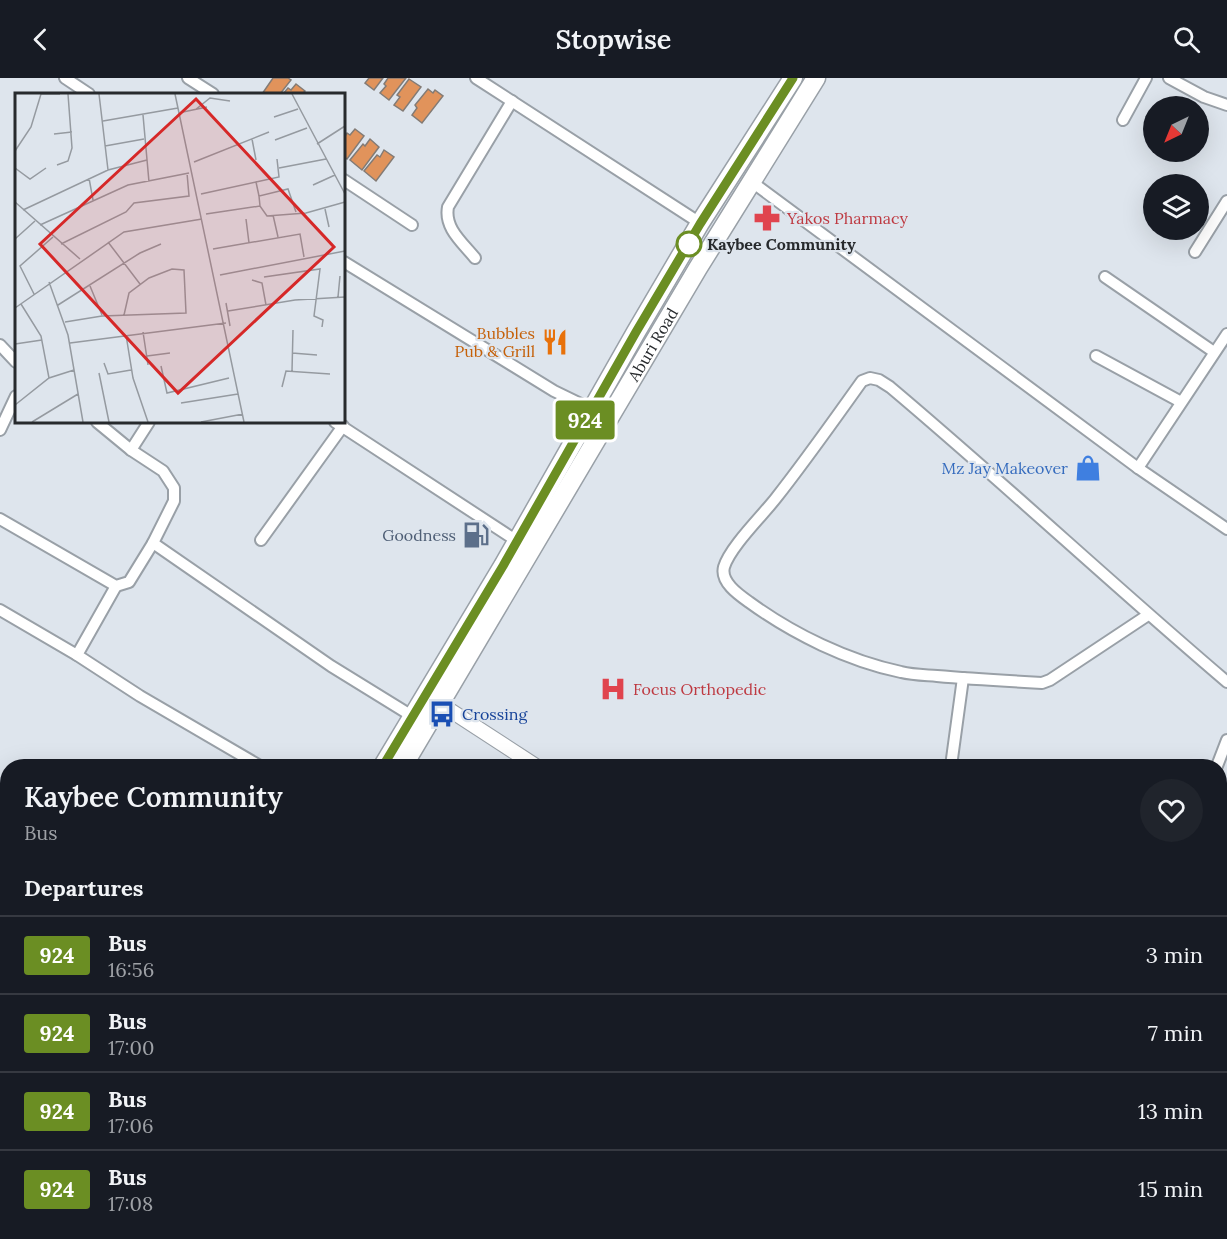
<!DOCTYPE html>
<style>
body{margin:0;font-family:Lora,serif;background:#20242c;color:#f1f3f6;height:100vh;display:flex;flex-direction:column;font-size:22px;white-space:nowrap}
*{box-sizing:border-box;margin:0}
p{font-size:20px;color:#9ea1a6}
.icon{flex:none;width:33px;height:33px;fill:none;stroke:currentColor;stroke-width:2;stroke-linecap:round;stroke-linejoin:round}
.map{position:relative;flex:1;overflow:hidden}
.side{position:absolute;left:0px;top:681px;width:1227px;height:480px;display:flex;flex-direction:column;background:#171b24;border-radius:24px 24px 0 0;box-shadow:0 6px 24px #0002}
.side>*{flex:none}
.badge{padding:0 12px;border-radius:4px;font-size:21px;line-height:39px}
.needle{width:39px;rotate:223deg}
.tools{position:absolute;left:1143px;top:18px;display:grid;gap:12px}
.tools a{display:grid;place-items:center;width:66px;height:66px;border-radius:50%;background:#171b24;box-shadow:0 6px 24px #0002;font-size:30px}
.map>.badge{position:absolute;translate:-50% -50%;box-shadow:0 0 0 3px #fff}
h2{padding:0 24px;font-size:22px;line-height:54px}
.round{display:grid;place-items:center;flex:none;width:63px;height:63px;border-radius:32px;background:#20242c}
.summary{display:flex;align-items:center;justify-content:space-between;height:102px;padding:0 24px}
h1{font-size:28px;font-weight:600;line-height:45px}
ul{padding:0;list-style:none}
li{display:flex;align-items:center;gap:18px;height:78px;padding:0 24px;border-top:2px solid #363941}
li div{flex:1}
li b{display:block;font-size:22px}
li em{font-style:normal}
li .badge{min-width:66px;font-weight:700;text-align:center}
header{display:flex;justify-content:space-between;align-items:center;height:78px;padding:0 24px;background:#171b24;font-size:27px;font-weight:600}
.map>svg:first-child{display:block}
</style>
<header><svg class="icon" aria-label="back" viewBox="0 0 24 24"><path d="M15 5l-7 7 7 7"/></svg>Stopwise<svg class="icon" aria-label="search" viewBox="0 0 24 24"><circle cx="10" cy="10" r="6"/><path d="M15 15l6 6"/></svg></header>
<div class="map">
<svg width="1227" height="1161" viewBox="0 0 1227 1161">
<rect width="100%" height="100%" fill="#dee5ed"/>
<g fill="#e1935b" stroke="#837b75" stroke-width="1.5">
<polygon points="273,0 288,0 291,2 280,16 262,16"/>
<polygon points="369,0 383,0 374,12 365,5"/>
<polygon points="388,0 406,0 389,22 380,15 386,8 384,6"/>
<polygon points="409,1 421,9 403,33 394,27 400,19 397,17"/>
<polygon points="296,6 305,13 302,16 283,16 288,10 291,12"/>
<polygon points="428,11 433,15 435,12 443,18 422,45 412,37 417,30 415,27"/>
<polygon points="355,51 364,58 347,81 344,79 344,60 347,55 350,57"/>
<polygon points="370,61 379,69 362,92 350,82 363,66 365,68"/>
<polygon points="384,72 394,79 376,103 364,93 377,77 380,79"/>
<polygon points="1220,834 1227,835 1223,874 1220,873"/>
<polygon points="454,1154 468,1154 474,1158 473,1160 475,1161 449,1161"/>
<polygon points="604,1154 639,1154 635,1161 617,1161"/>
<polygon points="711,1154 753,1154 749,1161 724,1161"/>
</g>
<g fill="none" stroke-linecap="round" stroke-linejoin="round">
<g stroke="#99a0a7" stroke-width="14">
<g id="minor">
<polyline points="65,0 89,16"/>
<polyline points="188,0 213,16"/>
<polyline points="476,0 700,145"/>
<polyline points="1169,0 1204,19 1227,27"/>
<polyline points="1123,42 1146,0"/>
<polyline points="344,102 412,147"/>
<polyline points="752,104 1138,390 1227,451"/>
<polyline points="1195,174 1227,123"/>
<path d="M475,180C462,164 444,150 448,129L512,23"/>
<polyline points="344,184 554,313 591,331"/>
<polyline points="1105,199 1214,274"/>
<polyline points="0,267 16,284"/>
<polyline points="1096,278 1181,324"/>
<polyline points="97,344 131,372 163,393 174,410 174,423 153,465 331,588 412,638"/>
<polyline points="335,344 517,463"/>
<polyline points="0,352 16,318"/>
<polyline points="131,372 149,344"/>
<polyline points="1138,390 1227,256"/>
<polyline points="0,441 116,508 129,504 153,465"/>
<polyline points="261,462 343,348"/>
<polyline points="116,508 77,577 140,618 260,688"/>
<polyline points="0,532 77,577"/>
<path d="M1148,537L1050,602L1042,605C1007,603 972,601 937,598C925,597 913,597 901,594C848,583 793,556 749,524C739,517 720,504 724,489C730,469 762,438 776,420C806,382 834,342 862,303L870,300L879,302L890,309C1004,405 1113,507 1227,604"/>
<polyline points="951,688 963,600"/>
<polyline points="1217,688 1227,662"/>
<polyline points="1220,798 1227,799"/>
<polyline points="0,804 8,807"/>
<polyline points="0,1090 8,1094"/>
<polyline points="0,1118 8,1119"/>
<polyline points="1220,1144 1227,1144"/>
<polyline points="532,1154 546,1161"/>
<polyline points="874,1154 897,1161"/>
<polyline points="1143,1154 1144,1161"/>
<polyline points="396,1161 402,1154"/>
<polyline points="815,1161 819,1154"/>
</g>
</g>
<g stroke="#99a0a7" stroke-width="16">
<g id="tertiary">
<polyline points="439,625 536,688"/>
<polyline points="1220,953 1227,954"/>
</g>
</g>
<g stroke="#99a0a7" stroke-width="21">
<g id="trunk">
<polyline points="383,688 503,488 636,254 700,145 793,0"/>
<path id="s1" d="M403,688L698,190L816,0"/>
<polyline points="107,1161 112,1154"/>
<polyline points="129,1161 134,1154"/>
</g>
</g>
<use href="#minor" stroke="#fff" stroke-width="10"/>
<use href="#tertiary" stroke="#fff" stroke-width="14"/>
<use href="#trunk" stroke="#fff" stroke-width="18"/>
</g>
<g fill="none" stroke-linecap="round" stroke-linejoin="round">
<g stroke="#fff" stroke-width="14">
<polyline id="line" points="383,688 503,488 636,254 700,146 793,0"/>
</g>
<use href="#line" stroke="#6b8e23" stroke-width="9"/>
</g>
<defs>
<g id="pharmacy-bare" transform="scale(2.07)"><path d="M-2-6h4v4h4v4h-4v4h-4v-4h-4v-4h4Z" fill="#e0444e" stroke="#dee5ed" stroke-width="2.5" paint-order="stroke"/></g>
<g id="restaurant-bare" transform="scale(2.07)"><path d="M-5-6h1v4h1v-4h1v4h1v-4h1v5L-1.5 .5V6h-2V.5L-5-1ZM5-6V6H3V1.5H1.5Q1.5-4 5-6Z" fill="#e8710a" stroke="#dee5ed" stroke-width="2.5" paint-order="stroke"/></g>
<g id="shop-bare" transform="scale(2.07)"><path d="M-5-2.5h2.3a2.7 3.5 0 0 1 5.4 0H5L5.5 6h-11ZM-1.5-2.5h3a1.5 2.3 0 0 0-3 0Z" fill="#3f7fe0" stroke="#dee5ed" stroke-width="2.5" paint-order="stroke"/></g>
<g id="fuel-bare" transform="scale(2.07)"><path d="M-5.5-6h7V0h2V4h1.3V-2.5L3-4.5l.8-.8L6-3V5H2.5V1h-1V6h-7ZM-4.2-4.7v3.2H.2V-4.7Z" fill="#5c6f8a" stroke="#dee5ed" stroke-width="2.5" paint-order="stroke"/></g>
<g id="hospital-bare" transform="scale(2.07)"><path d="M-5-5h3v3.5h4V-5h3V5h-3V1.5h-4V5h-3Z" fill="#e0444e" stroke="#dee5ed" stroke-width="2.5" paint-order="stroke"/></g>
<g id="bus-bare" transform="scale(2.07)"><path d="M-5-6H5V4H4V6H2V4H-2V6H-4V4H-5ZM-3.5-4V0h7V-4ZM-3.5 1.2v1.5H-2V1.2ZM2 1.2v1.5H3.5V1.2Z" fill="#1a4fb4" stroke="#dee5ed" stroke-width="2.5" paint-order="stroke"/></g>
</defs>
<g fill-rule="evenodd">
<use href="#pharmacy-bare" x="767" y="140"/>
<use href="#restaurant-bare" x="555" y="264"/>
<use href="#shop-bare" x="1088" y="390"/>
<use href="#fuel-bare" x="476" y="457"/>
<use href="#hospital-bare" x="613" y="611"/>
<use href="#bus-bare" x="442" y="636"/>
</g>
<circle fill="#fff" stroke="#6b8e23" stroke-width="3" cx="689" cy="166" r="12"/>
<g text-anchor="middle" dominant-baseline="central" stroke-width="4.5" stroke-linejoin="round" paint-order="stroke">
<g font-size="16" fill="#be3a42" stroke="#dee5ed" text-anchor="start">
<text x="787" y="140">Yakos Pharmacy</text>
<text x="633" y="611">Focus Orthopedic</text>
</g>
<g font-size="16" font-weight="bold" fill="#272a2d" stroke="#dee5ed" text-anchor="start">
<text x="707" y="166">Kaybee Community</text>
</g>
<g font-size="16" fill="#c56008" stroke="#dee5ed" text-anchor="end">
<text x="535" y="255">Bubbles<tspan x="535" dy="18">Pub &amp; Grill</tspan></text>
</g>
<g font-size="16" fill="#272a2d" stroke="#dee5ed">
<text stroke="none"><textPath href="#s1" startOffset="490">Aburi Road</textPath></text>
</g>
<g font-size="16" fill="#366cbe" stroke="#dee5ed" text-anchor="end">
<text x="1068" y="390">Mz Jay Makeover</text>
</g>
<g font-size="16" fill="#4e5e75" stroke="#dee5ed" text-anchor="end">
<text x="456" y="457">Goodness</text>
</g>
<g font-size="16" fill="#164399" stroke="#dee5ed" text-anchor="start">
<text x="462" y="636">Crossing</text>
</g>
</g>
<g transform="translate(15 15)">
<rect width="330" height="330" fill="#dee5ed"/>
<path fill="none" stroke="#959aa0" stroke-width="1.5" d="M26,1H45M84,1L93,77M160,1L229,329M277,1L330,101M180,17L195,5L215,8M168,19L192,14M128,22L134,89M259,24L283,16M88,28L163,15M39,41L57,39M237,46L241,67M260,47L292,35M302,51L330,33M90,53L129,46M0,58L16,34L26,1M179,69L254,39M42,72L53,68L57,55L53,1M0,75L15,86L31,75M264,75L311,66M74,85L78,107M241,89L264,84L262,66M298,92L320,82M186,101L241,89L244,103M0,109L65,166M245,113L244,103L273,96L281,119M310,116L314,134M8,117L93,77L132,67M191,121L245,113L252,123L291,120L330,109M258,122L263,144M231,126L234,150M25,132L113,92L174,80M0,146L20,128M93,149L125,191M46,151L111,119L119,110L174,103L172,80M198,156L285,141L289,164M205,182L330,158M249,184L305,176L299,223L308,227L307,234M237,187L247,190L251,212M34,189L53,242L68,329M75,193L87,222M19,201L5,173L38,144M323,204L325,183M211,210L215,233M6,211L26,243L34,285M43,212L125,160L146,151M0,215L109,139L187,126M213,218L280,207L330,204M50,229L87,223L171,220L169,177L157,176L134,185L114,200L109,222M128,239L133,272M111,242L118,285L133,329M55,250L211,230M0,251L27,247M277,260L302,262M132,263L155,260M89,270L93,281L116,277M146,273L152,300L214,285M277,278L278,237M84,280L94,329M267,294L271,278L315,281M166,310L223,301M0,312L34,285L59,277M17,329L63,301M186,329L228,321"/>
<path fill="#d62828" fill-opacity="0.15" stroke="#d62828" stroke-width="3" d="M181,6L319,154L163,300L25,151Z"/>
<rect width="330" height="330" fill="none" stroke="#272a2d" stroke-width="3"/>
</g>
</svg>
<div class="tools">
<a><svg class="needle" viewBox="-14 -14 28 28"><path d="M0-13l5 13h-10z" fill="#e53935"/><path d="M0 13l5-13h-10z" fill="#9ea1a6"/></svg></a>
<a><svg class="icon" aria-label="layers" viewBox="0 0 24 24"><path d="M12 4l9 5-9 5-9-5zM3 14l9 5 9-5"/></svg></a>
</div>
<b class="badge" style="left:585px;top:342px;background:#6b8e23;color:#fff">924</b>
<section class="side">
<div class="summary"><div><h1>Kaybee Community</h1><p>Bus</p></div><a class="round"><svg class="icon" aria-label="heart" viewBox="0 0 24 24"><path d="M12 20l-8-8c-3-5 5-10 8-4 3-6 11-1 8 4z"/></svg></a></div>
<h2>Departures</h2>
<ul>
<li><span class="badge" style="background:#6b8e23;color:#fff">924</span><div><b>Bus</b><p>16:56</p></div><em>3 min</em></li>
<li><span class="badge" style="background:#6b8e23;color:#fff">924</span><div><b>Bus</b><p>17:00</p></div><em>7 min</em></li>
<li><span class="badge" style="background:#6b8e23;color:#fff">924</span><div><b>Bus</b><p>17:06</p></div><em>13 min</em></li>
<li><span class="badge" style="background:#6b8e23;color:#fff">924</span><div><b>Bus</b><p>17:08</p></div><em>15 min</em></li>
</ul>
</section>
</div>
